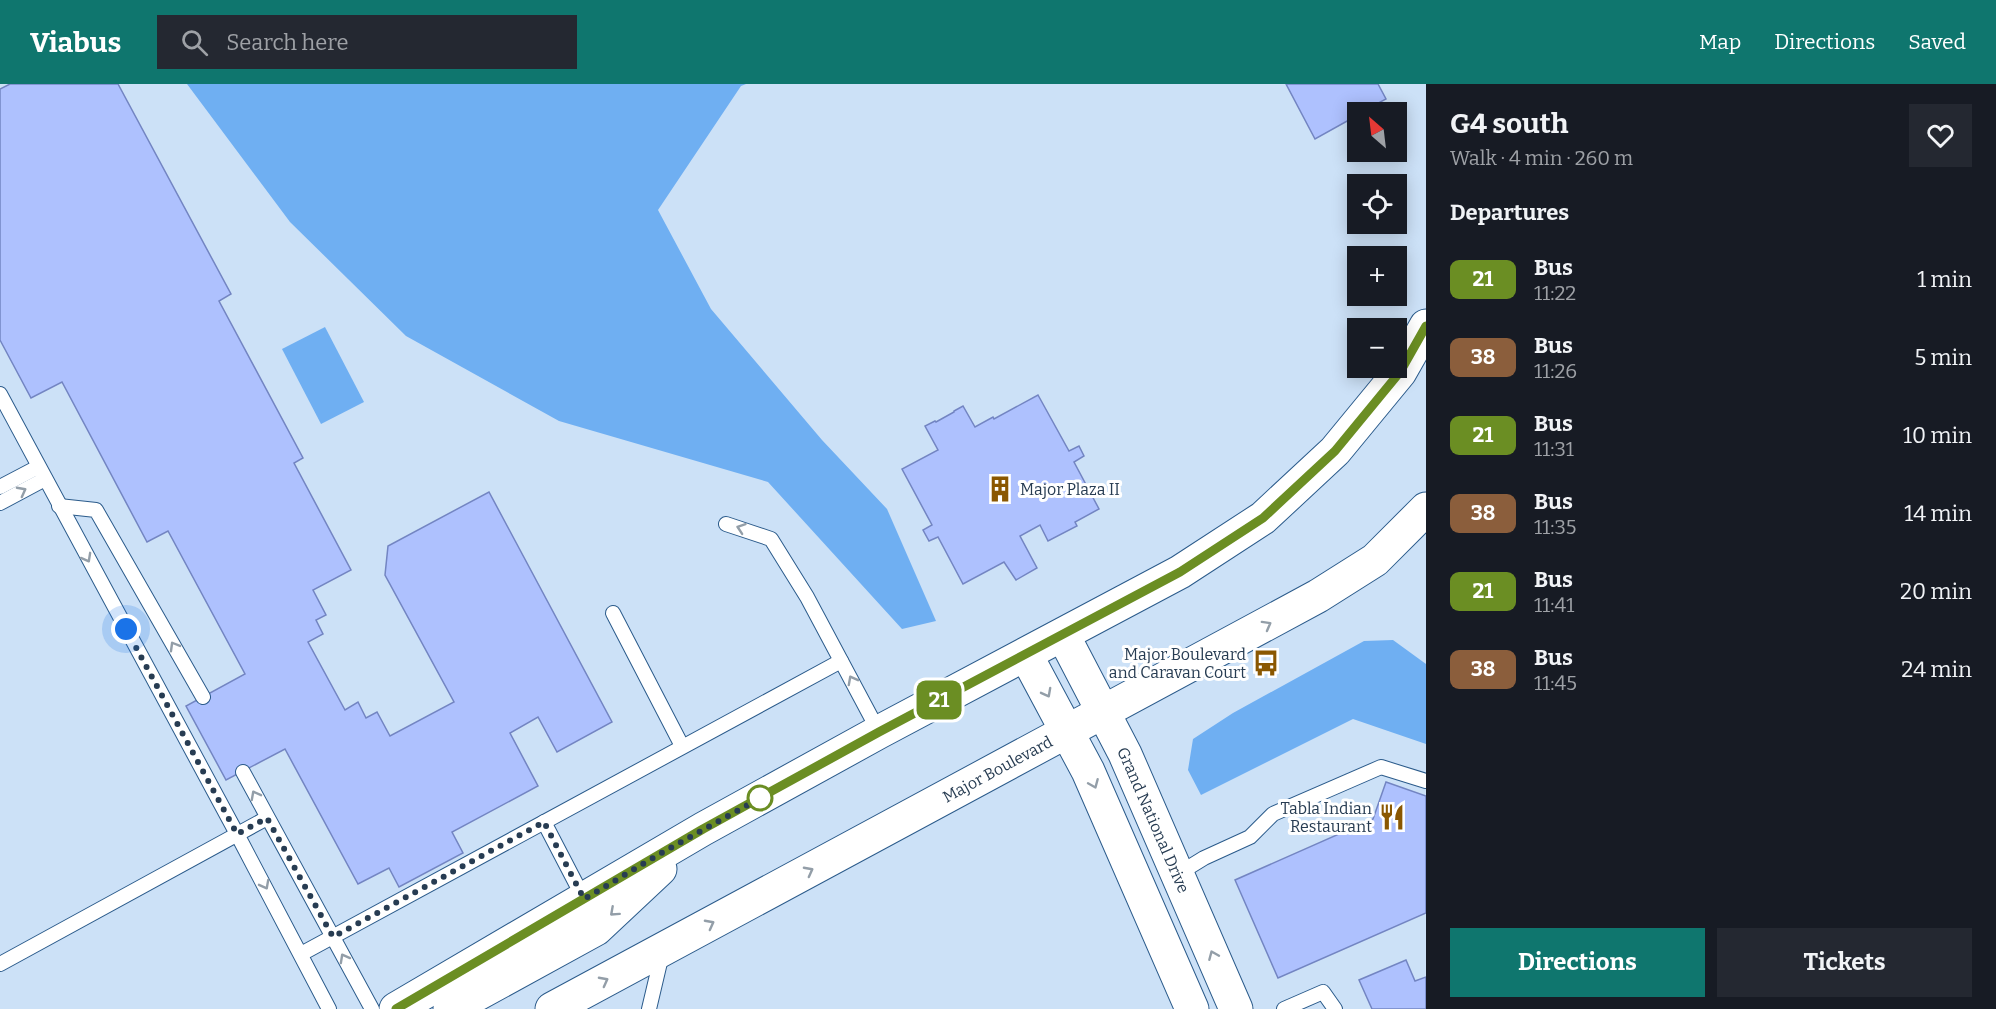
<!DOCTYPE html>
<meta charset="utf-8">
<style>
body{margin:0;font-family:Bitter,serif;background:#242831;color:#f1f3f6;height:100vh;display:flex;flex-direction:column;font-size:22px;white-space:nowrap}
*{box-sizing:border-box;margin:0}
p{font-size:20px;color:#9ea1a6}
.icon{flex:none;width:33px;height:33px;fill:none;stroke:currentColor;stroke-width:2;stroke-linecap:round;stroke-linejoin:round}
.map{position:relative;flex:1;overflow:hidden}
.details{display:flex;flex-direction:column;background:#171b24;width:570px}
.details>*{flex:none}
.badge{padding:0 12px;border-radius:9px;font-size:21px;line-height:39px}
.needle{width:39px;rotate:332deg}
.buttons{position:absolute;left:1347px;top:18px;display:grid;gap:12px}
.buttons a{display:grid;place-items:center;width:60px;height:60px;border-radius:0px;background:#171b24;box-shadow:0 3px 15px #0003;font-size:30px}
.you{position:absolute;width:30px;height:30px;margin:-15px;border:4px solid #fff;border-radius:50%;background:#1a73e8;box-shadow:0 0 0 9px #1a73e833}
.map>.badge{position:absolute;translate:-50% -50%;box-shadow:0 0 0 3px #fff}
h2{padding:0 24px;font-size:22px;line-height:54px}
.round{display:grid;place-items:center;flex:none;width:63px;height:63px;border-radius:0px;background:#242831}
.headline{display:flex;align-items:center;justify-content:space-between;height:102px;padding:0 24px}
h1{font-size:28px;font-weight:700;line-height:45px}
.action{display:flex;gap:12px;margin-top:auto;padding:12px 24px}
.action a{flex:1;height:69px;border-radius:0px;background:#0f766e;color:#fff;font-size:24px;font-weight:700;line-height:69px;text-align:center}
.action a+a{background:#242831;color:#f1f3f6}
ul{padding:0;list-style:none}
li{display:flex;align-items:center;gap:18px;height:78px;padding:0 24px}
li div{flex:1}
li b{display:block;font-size:22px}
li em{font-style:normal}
li .badge{min-width:66px;font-weight:700;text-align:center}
header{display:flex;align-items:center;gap:36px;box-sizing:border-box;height:84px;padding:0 30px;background:#0f766e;color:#fff}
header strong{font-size:28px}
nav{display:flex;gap:33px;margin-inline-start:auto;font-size:21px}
.search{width:420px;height:54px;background:#242831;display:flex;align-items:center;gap:15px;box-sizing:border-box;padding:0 21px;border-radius:0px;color:#9ea1a6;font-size:22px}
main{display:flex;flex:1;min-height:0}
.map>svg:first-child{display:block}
</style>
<header>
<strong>Viabus</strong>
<div class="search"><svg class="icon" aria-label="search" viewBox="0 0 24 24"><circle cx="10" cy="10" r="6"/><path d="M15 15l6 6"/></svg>Search here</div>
<nav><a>Map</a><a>Directions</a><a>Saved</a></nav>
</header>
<main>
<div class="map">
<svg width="1426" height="925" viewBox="0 0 1426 925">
<rect width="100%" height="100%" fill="#cce1f7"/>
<g fill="#6faff2">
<polygon points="187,0 746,0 741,2 658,126 711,225 822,356 887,425 936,537 902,545 768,398 559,337 406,252 290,138"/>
<polygon points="325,243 364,318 321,340 282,265"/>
<polygon points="1393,556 1426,580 1426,660 1353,635 1201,711 1188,686 1193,655 1233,629 1364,557"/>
</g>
<g fill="#aec1fe" stroke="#7385c2" stroke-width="1.5">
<polygon points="10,0 118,0 231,210 219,217 303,374 294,379 351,486 313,506 326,531 316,536 323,550 308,558 345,626 358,618 366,634 377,628 390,652 454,618 385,491 388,462 489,408 612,638 557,668 538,633 510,649 538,702 452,748 463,769 399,803 389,784 358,800 285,665 226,696 186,622 245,590 168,447 147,458 62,298 31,314 0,256 0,5"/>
<polygon points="1286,0 1378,0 1386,15 1362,28 1358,28 1358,31 1315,55"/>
<polygon points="1038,311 1069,367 1079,362 1084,372 1074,378 1099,425 1075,438 1077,442 1048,457 1040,441 1020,452 1037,484 1016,496 1004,478 963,500 938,453 929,457 923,446 932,441 902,385 938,366 925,342 935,337 936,338 954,328 954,327 963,322 975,343 993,333 994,335"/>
<polygon points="1386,698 1426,712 1426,829 1278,894 1235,796 1373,735"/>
<polygon points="1406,876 1415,897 1426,893 1426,925 1372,925 1359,896"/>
</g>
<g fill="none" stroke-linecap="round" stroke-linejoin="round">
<g stroke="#2b5b8b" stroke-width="16">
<g id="lane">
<polyline points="0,310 237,750 329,925"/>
<polyline points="0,403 38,383"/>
<polyline points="0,419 45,395"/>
<polyline points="59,422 96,426 203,613"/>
<polyline points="726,440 771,455 807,513 879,648"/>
<polyline points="613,529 682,662"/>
<polyline points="243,688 372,925"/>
<polyline points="544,738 584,815"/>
<polyline points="1178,790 1204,774 1250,753 1273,730 1381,683 1426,697"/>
<polyline points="301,870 841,577"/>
<polyline points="0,880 267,734"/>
<polyline points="649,925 662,870"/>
<polyline points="1284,925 1323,908 1335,925"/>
</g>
</g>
<g stroke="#2b5b8b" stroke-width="35">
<g id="secondary">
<path id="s1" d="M1063,551L1125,670L1236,925"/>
<polyline points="1026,571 1088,687 1192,925"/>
<polyline points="396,925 703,745 879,648 1180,488 1263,434 1335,367 1400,288 1426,242"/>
<polyline points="450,925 596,845 660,785"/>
<path id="s2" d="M552,925L1318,512L1375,476L1426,425"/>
</g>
</g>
<use href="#lane" stroke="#fff" stroke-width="14"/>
<use href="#secondary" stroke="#fff" stroke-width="33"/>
</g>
<defs><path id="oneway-chevron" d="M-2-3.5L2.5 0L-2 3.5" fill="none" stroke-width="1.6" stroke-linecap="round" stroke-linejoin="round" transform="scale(1.5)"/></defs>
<g stroke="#939ea8">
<use href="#oneway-chevron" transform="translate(22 407) rotate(-28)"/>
<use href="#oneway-chevron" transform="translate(741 444) rotate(-161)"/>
<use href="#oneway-chevron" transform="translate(87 474) rotate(61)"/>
<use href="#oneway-chevron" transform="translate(1267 541) rotate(-29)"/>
<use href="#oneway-chevron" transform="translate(174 562) rotate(-120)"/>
<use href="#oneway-chevron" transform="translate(852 596) rotate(-118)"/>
<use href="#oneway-chevron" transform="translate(1047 609) rotate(62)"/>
<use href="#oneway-chevron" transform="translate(1094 700) rotate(67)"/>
<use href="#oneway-chevron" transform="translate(255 711) rotate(-118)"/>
<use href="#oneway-chevron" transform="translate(809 787) rotate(-28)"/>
<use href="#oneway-chevron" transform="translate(265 801) rotate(62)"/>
<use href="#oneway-chevron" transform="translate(614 828) rotate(138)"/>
<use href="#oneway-chevron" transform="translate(710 840) rotate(-28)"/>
<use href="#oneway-chevron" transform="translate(1213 871) rotate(-113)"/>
<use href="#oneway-chevron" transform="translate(344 874) rotate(-119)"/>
<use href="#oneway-chevron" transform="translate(604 897) rotate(-28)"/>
</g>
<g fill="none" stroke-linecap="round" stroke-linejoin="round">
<g stroke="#fff" stroke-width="14">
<polyline id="line" points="396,925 703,745 879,648 1180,488 1263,434 1335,367 1400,288 1426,242"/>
</g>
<use href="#line" stroke="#6b8e23" stroke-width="9"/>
<polyline stroke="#273c52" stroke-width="6" stroke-dasharray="0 10.8" points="126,545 237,750 267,734 333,853 544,738 584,815 665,767 762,713 760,714"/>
</g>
<defs>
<g id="building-bare" transform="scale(2.07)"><path d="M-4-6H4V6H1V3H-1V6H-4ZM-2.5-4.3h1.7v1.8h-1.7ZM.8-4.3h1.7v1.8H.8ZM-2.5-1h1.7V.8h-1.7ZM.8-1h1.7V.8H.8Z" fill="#8a5701" stroke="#fff" stroke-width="2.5" paint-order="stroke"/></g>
<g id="bus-bare" transform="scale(2.07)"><path d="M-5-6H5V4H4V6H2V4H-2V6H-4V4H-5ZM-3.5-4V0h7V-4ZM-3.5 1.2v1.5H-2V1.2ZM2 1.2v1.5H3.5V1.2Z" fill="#8a5701" stroke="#fff" stroke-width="2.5" paint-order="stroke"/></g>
<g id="restaurant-bare" transform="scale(2.07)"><path d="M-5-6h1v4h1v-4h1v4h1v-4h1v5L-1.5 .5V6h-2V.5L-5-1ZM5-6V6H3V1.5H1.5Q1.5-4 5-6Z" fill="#8a5701" stroke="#fff" stroke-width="2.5" paint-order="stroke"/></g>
</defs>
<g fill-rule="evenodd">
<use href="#building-bare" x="1000" y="405"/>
<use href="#bus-bare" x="1266" y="579"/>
<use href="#restaurant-bare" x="1392" y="733"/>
</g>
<circle fill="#fff" stroke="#6b8e23" stroke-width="3" cx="760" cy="714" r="12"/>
<g text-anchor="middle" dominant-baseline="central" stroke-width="6" stroke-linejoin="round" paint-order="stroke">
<g font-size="16" fill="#273c52" stroke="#fff" text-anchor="end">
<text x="1020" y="405" text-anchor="start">Major Plaza II</text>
<text x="1246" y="570">Major Boulevard<tspan x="1246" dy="18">and Caravan Court</tspan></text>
<text x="1372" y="724">Tabla Indian<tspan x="1372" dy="18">Restaurant</tspan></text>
</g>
<g font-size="16" fill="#273c52" stroke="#fff">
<text stroke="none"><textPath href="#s2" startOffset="506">Major Boulevard</textPath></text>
<text stroke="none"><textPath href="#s1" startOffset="206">Grand National Drive</textPath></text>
</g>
</g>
</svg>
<div class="buttons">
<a><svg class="needle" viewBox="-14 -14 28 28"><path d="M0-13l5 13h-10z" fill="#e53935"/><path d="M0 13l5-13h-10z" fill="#9ea1a6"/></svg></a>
<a><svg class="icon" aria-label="locate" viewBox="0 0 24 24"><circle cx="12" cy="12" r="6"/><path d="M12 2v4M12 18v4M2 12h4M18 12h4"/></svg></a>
<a>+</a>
<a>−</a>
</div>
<div class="you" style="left:126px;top:545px"></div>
<b class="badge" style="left:939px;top:616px;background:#6b8e23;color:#fff">21</b>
</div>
<section class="details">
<div class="headline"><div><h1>G4 south</h1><p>Walk · 4 min · 260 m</p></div><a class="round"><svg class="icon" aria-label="heart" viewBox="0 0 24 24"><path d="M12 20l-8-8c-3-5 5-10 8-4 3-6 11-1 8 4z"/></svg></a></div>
<h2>Departures</h2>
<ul>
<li><span class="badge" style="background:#6b8e23;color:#fff">21</span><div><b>Bus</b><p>11:22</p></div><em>1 min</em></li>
<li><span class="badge" style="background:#8b5e3c;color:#fff">38</span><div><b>Bus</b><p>11:26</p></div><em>5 min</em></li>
<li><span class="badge" style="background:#6b8e23;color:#fff">21</span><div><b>Bus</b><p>11:31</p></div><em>10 min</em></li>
<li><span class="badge" style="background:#8b5e3c;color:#fff">38</span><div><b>Bus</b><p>11:35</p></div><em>14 min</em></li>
<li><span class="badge" style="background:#6b8e23;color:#fff">21</span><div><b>Bus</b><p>11:41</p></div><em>20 min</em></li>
<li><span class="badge" style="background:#8b5e3c;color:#fff">38</span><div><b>Bus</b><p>11:45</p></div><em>24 min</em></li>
</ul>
<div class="action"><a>Directions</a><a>Tickets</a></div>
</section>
</main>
